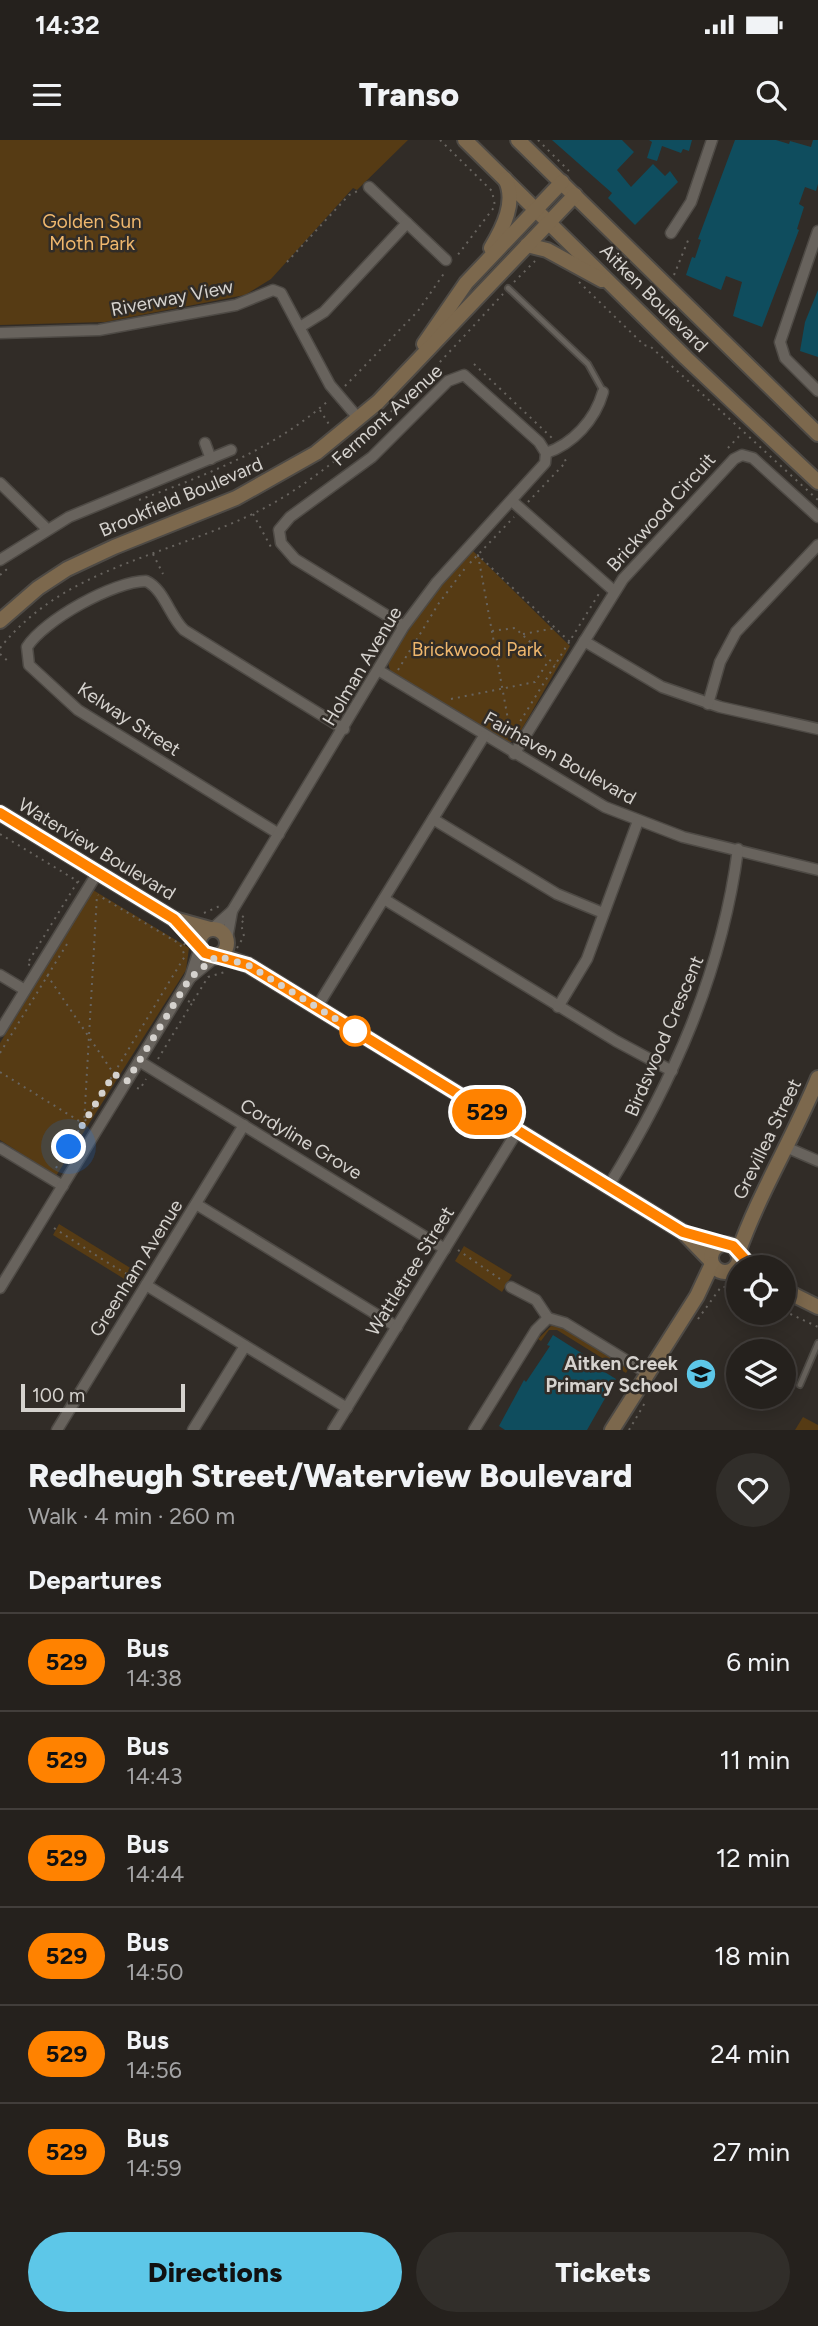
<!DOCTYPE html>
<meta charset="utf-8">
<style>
body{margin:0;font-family:Figtree,sans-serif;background:#312e2a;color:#f1f3f6;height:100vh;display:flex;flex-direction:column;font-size:26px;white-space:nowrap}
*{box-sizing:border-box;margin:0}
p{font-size:23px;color:#a3a3a4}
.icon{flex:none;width:38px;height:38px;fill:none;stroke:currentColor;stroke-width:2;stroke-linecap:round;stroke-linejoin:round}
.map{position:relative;height:1290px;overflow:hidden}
.panel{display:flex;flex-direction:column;background:#25211d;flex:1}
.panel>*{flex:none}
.badge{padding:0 14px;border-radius:23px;font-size:24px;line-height:46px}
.tools{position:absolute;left:726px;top:1115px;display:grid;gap:14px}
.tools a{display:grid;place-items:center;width:70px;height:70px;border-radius:50%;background:#25211d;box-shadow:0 4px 18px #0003,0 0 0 2px #423e3b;font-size:35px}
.scale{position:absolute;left:21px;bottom:18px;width:164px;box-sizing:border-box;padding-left:7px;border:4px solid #d5d2ce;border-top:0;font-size:19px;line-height:24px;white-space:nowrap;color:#d5d2ce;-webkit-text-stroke:5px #312c27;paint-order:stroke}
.you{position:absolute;width:35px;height:35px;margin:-18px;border:5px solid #fff;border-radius:50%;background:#1a73e8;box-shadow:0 0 0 10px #1a73e833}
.map>.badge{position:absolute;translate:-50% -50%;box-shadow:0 0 0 4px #fff}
h2{padding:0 28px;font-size:26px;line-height:63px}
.round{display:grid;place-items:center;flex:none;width:74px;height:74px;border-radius:37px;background:#312e2a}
.summary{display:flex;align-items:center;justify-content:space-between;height:119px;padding:0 28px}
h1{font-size:33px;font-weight:800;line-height:52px}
.cta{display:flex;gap:14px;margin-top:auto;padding:14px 28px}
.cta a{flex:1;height:80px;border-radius:42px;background:#5dc7e8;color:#111;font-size:28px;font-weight:800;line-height:80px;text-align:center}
.cta a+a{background:#312e2a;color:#f1f3f6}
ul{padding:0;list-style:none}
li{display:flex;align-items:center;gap:21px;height:98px;padding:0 28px;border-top:2px solid #423e3b}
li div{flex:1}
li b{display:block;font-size:26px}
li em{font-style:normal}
li .badge{min-width:77px;font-weight:700;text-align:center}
.status{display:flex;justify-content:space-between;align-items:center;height:49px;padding:0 35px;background:#25211d;direction:ltr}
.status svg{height:19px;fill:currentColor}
header{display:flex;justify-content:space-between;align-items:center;height:91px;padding:0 28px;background:#25211d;font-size:32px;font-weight:800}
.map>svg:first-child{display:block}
</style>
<div class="status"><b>14:32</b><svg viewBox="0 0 49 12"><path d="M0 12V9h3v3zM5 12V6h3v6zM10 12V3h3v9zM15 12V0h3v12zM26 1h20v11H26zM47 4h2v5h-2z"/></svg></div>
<header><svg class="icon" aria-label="menu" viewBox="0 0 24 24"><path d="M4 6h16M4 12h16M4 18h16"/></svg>Transo<svg class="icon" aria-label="search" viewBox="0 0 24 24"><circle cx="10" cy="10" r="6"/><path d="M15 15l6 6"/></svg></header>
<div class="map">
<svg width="818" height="1290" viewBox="0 0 818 1290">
<rect width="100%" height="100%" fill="#312c27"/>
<g fill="#563b14">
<polygon points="0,0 408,0 357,50 353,48 271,139 245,155 105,182 0,185"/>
<polygon points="473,411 570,506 516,599 505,605 391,534 388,522 428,461"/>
<polygon points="93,750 189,808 186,830 56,1036 0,1000 0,903"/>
<polygon points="59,1084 132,1129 126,1140 53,1095"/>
<polygon points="464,1106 512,1135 502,1152 455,1121"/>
<polygon points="551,1186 560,1187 629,1228 626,1233 557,1190 549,1190 541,1201 538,1199"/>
<polygon points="803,1277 818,1285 818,1290 795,1290"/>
</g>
<g fill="#0f4d5e">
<polygon points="552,0 622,0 634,12 617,30 631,47 653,24 665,36 670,31 678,42 635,85 608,58 612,53"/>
<polygon points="649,0 692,0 689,11 683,9 681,13 662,6 657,21 647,18 652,2"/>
<polygon points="735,0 776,0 789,4 790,1 811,7 813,0 818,0 818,44 816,51 805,47 799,64 804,67 797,89 799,90 762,187 733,176 742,142 726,136 721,150 686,135 692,117 695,118 701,100 698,99"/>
<polygon points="818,150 818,217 800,211 805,182"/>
<polygon points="553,1195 583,1214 577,1224 591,1233 595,1226 616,1239 587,1290 505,1290 499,1286 524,1240 526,1242 550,1206 547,1205"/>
</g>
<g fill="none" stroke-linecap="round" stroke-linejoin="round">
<g stroke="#4e4a45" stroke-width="8">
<g id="lane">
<polyline points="508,148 588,224 603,251"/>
<polyline points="800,1245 818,1203"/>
</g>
</g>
<g stroke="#4e4a45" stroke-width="13">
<g id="street">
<polyline points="369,47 446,120"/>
<polyline points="818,91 780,202 785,218 818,251"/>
<polyline points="671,93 691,62 712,0"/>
<polyline points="300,187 324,172 407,83"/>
<polyline points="0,193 99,190 236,165 273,150 281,153 330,245 359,279"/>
<polyline points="205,303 211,319"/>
<path d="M546,313C573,304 595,280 603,252"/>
<polyline points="0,343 47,389"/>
<polyline points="512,361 614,451"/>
<polyline points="0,420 69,377 231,310"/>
<polyline points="584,501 662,547 720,567 818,589"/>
<polyline points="378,530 605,667 683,697 818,730"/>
<polyline points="708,564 720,522 736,492 818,405"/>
<polyline points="514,614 623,439 734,319 742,315 753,318 818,377"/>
<polyline points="433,679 557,754 603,773"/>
<path d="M279,694L78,570L29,525L27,507C44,480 114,441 146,441C164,449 170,477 184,490L344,589"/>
<polyline points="384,759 616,901 672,931"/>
<polyline points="212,789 232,771 404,486 437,442 545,323 546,313 539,302 464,235 448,241 372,317 290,377 279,390 281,403 295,419 404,486"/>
<polyline points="227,799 232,771"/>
<polyline points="0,835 25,850"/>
<polyline points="190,838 217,816"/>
<polyline points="317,867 484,596"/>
<polyline points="558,867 587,819 638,681"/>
<polyline points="0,891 98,732"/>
<polyline points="139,921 445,1109"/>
<polyline points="0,1008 63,1046"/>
<polyline points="788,1008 818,1021"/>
<path d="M608,1047C673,942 722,832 738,709"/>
<polyline points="196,1064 397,1187"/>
<polyline points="146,1145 347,1268"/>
<polyline points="511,1147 536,1160 548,1178"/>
<polyline points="0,1148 190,838 200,807"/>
<polyline points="57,1290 244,985"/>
<polyline points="193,1290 245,1206"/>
<polyline points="333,1290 518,990"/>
<polyline points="474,1290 536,1190 548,1178 565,1183 647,1233"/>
</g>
</g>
<g stroke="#4e4a45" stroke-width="18">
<g id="secondary">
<polyline points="465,0 686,218 818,342"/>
<polyline points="518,0 818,294"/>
<polyline points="527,105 547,110 602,140"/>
<path d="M491,108C503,88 517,61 505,39"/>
<polyline points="424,204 466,143 562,42"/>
<polyline points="0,481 38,448 67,429 114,407 236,358 316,313 378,262 575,55"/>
<polyline points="0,673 174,779 210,789"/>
<circle cx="213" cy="803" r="14"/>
<polyline points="219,815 248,825 683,1092 711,1121"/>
<circle cx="725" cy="1118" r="14"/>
<path d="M738,1113C759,1053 794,997 818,938"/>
<polyline points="739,1114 752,1127"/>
<polyline points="784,1150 818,1167"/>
<polyline points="612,1290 697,1156 712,1124"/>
</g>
</g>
<g stroke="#68645f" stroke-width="2" stroke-dasharray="2 5" stroke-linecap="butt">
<polyline points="440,0 492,51 495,66 457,116"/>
<polyline points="538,0 569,31"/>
<polyline points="287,122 349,55 360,50"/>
<polyline points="674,135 689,98"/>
<polyline points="514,142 535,121"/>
<polyline points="579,142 644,205 651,207 818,360"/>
<polyline points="474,224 552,298"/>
<polyline points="345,246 418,171 445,132"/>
<polyline points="320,270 330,286"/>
<polyline points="728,308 742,293"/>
<path d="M139,360C206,335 274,309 328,261"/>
<polyline points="528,362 566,322 564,317"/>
<polyline points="253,374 272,409"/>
<polyline points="153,414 163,434"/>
<polyline points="470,423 514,377"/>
<polyline points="0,435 7,429"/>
<polyline points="492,491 515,488 555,525"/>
<polyline points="523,494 556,488"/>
<path d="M0,508C71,419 188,415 282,358C368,305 435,227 503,154"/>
<polyline points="0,514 9,522"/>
<polyline points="398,530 439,463 466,427"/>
<polyline points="451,559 535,542 549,520"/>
<polyline points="513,593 600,452"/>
<polyline points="511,596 478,415 570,502"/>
<polyline points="0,694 79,742"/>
<polyline points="204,773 222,765"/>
<polyline points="184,805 190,795"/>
<polyline points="237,808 244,796 241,784 245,778 242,776"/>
<polyline points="30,825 27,824 78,741"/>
<polyline points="47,835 114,934"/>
<polyline points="188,861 192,863 208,837 225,832"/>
<polyline points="0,913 67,804"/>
<polyline points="158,919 192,863"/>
<polyline points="0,932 84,984 97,755"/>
<polyline points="137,948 140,949 146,939"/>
<polyline points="85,981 185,816 180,804 98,755"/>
<polyline points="56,1028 82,985"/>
<path d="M54,1088C82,1106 108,1124 136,1139"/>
<polyline points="458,1110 503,1141"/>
<polyline points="784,1171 818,1187"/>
<polyline points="698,1179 721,1147 738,1147"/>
<polyline points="629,1290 646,1261"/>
</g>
<use href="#lane" stroke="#68635d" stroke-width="4.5"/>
<use href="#street" stroke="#68635d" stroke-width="10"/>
<use href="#secondary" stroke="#7c684d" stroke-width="14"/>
</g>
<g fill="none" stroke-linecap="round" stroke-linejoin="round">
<g stroke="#fff" stroke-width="16">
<polyline id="line" points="0,673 174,779 205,813 248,825 683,1092 733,1106 752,1127"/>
</g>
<use href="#line" stroke="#ff8200" stroke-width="10"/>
<polyline stroke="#d5d2ce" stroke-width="7" stroke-dasharray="0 12.6" points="69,1007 114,934 127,941 190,838 217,816 248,825 362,895 355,891"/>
</g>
<defs>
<g id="school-disc" transform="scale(1.575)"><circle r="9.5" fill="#5dc7e8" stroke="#312c27"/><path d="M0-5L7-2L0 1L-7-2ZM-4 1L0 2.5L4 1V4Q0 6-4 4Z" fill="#111"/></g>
</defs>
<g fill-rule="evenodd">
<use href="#school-disc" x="701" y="1234"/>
</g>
<circle fill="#fff" stroke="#ff8200" stroke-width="3.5" cx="355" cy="891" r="14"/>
<g text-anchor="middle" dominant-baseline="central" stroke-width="5" stroke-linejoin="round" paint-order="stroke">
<g font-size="19" fill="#efb76d" stroke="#312c27">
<text x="92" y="81">Golden Sun<tspan x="92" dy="22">Moth Park</tspan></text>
<text x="477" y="509">Brickwood Park</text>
</g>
<g font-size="19" fill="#d5d2ce" stroke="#312c27">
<text transform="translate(172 158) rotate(-11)">Riverway View</text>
<text transform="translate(654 158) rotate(45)">Aitken Boulevard</text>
<text transform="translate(387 275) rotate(-42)">Fermont Avenue</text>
<text transform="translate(181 357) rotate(-23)">Brookfield Boulevard</text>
<text transform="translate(661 372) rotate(-48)">Brickwood Circuit</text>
<text transform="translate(362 526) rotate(-59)">Holman Avenue</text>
<text transform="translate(129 579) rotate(33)">Kelway Street</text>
<text transform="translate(560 618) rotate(29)">Fairhaven Boulevard</text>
<text transform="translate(97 709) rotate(31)">Waterview Boulevard</text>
<text transform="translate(664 896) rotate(-67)">Birdswood Crescent</text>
<text transform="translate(301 999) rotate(31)">Cordyline Grove</text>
<text transform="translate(767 999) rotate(-64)">Grevillea Street</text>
<text transform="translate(136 1128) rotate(-58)">Greenham Avenue</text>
<text transform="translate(410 1131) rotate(-58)">Wattletree Street</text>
</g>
<g font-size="19" font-weight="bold" fill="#d5d2ce" stroke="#312c27" text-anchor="end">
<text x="678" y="1223">Aitken Creek<tspan x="678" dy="22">Primary School</tspan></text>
</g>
</g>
</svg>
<div class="tools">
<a><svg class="icon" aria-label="locate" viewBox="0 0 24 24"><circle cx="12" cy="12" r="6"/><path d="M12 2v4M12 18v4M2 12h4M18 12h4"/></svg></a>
<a><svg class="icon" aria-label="layers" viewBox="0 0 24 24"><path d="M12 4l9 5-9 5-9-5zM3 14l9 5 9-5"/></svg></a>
</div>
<div class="scale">100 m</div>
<div class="you" style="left:69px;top:1007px"></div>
<b class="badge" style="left:487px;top:972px;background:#ff8200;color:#111">529</b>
</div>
<section class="panel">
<div class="summary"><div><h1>Redheugh Street/Waterview Boulevard</h1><p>Walk · 4 min · 260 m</p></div><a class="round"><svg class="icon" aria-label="heart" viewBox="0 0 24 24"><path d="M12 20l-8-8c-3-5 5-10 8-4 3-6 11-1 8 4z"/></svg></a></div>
<h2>Departures</h2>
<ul>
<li><span class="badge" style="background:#ff8200;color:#111">529</span><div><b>Bus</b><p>14:38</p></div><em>6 min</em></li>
<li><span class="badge" style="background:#ff8200;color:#111">529</span><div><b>Bus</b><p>14:43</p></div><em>11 min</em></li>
<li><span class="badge" style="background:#ff8200;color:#111">529</span><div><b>Bus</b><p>14:44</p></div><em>12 min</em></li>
<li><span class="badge" style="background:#ff8200;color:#111">529</span><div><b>Bus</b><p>14:50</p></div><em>18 min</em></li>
<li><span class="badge" style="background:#ff8200;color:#111">529</span><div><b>Bus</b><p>14:56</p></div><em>24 min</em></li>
<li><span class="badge" style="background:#ff8200;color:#111">529</span><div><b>Bus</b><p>14:59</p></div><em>27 min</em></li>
</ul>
<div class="cta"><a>Directions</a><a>Tickets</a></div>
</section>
